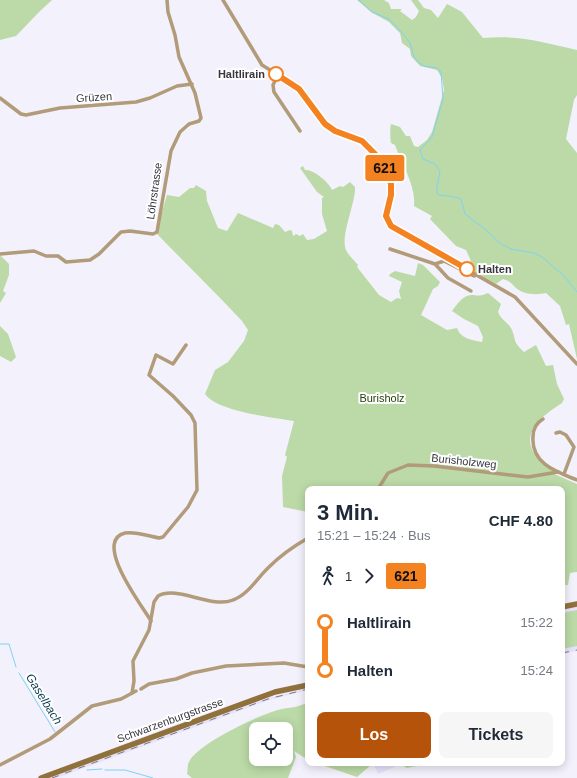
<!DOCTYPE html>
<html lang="de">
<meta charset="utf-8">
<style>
body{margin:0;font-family:Helvetica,sans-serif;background:#f6f6f7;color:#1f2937;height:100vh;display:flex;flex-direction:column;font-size:15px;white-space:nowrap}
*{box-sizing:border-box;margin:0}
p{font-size:13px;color:#747a83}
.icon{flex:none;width:22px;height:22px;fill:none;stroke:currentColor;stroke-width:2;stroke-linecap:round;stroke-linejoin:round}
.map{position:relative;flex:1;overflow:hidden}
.sheet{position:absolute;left:305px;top:486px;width:260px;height:280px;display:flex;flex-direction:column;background:#fff;border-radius:8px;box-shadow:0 2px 10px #0003}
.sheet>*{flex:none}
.badge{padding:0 8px;border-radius:3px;font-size:14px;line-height:26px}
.controls{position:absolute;left:249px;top:722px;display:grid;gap:8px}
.controls a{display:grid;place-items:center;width:44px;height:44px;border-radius:8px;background:#fff;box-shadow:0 2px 10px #0003;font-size:20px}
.map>.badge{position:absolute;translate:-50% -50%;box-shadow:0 0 0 2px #fff}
.legs{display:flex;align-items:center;gap:6px;height:44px;padding:0 12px;font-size:13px}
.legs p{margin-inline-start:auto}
.summary{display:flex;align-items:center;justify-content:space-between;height:68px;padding:0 12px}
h1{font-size:22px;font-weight:700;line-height:30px}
.action{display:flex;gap:8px;margin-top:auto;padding:8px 12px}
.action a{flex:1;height:46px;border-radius:8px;background:#b45309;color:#fff;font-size:16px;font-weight:700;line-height:46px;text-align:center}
.action a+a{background:#f6f6f7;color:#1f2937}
ul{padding:0 12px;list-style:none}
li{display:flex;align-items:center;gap:14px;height:48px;font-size:15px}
li i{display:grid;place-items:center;width:6px;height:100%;margin:0 5px;background:currentColor}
li i::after{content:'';width:10px;height:10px;margin:-5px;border:3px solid;border-radius:50%;background:#fff}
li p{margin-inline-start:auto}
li:first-child i{background:linear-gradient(#0000 50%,currentColor 0)}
li:last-child i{background:linear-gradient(currentColor 50%,#0000 0)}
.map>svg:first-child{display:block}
</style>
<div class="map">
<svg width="577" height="778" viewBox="0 0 577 778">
<rect width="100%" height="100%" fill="#f3f1fb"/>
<g fill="#e6e2fb">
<polygon points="577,604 577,651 562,654 562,607"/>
<polygon points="308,688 308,690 269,700 57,778 49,778 268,698"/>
<polygon points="373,763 398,763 399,765 378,774"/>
</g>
<g fill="#bbdaa7" fill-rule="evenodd">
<polygon points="0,0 52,0 40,11 16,36 0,40"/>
<path d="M357,0H384L389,3L391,9H402L400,11L412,20L416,17L419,11L411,0H418L424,8L431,10L438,18L447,4L462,12L483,38C519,35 542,42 577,50V95L574,100L566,139L577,153V359L569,324L566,325L560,306L546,293C537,295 524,295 516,288C511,283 510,281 503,279L496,284L468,268L471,261L466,250L456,246L430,219L432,216L414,206C416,185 402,165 395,145L391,143C390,139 390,128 391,124L400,127L406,136H410L414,146L418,147L427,140L432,132L444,90L442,78L437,70L420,66L411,56L410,49L402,43L400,33L389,22L371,12Z"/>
<path d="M303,166L305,170C313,169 329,182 332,190L340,186L343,187L350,182L355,187C356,202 340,236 346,250C348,255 354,260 358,265L357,267L379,295L391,302L397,298L401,299L399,291L402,282L389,276L390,274L395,271L415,276L418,263L423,265L440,282L438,286L433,289L421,315L447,330L457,328C461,339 472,340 482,342L483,337L478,326L464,319L452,311C457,304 464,294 473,295C481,296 480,296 488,293L501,304L498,312C501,320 509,323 512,330C517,343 512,340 524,352L536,345L546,366L553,365L557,384L564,399L562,403C547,413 520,430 534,453C538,459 547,465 553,470L552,473L577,484V572L570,573L568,585H562V489H308V512L283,507L282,476L287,457L285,455L294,421C272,417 218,412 205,394L215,370L228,362L244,341L248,330L242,321L222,300L157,234L159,231V222L167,195L179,197L190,188H194L196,185L206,191L207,201L218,228L227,231L238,213L273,228L275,224L279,225L285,232L290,230L292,231L293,236L296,234L300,236L303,234L307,240L314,239L327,231L322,214V198L324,197L317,192L300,168Z"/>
<polygon points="0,255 9,264 9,275 3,291 6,293 0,303"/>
<polygon points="0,326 8,334 16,357 11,362 0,356"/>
<polygon points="577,610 577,646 562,649 562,613"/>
<path d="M308,702V760L294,751L296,757L288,778H192L187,774C188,771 187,765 189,762C197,744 259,715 278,710C289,707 298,708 308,702ZM256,729H286V759H256Z"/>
<polygon points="316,763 370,763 371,765 357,777"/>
<polygon points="398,763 430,763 407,768"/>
</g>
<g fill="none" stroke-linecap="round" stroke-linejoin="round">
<g stroke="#7ed2f5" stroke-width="1">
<path d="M359,0L372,12L389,19L403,34L410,43L414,57L417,61L424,66L437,68L441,72L443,99L441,106L432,137L420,150L423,159L435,164L440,171C433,206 437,190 461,199L465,214L486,230L501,244L511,249L534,253L542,257L564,276L577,292"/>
<polyline points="0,644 9,644 16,667"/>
<polyline points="19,673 55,732"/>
<polyline points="87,770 102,769"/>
<polyline points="105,770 125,770 153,778"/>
</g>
<g stroke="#b19b79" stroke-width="3.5">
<polyline points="223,0 262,65 296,86 318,117 329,127 362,141 379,158 388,175 391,184 391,195 386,216 391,226 515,297 577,364"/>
<polyline points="278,75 273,85 274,92 300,131"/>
<polyline points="0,98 21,114 26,115 60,108 136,102 150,98 177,86 192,84"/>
<polyline points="390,249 435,264 444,261 474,276 477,274"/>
<polyline points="0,254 34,251 46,256 58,256 66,262 90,260 99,254 121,232 130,231 153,234 157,232 171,151 180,132 189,124 199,121 201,118 195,93 179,57 175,35 168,12 167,0"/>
<polyline points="435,264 448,278 471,291"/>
<path d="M543,419C536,423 533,429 533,437C531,464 557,472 577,480"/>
<polyline points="556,433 560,432 566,435 574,447 564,474"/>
<polyline points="378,489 388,473 408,465 434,466 528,477 558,472"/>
<path d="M151,621C143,607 92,541 125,533C135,531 148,536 159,538L163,537L188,507L197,490L195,423L191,415L173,396L149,375L156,355L173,364L186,345"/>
<polyline points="141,689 149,684 176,679 192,673 226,666 284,663 308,667"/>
<path d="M132,693L134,681L133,661L149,630L154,602L158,596C177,585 211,609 233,600C248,595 258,577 269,567C281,555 294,546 308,538"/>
<polyline points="0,765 50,739 92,706 121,699 136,691"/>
</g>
<g stroke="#90713c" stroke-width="5.5">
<polyline points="562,607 577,604"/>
<polyline points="41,778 275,692 308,685"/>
</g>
<g stroke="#797780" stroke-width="1" stroke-dasharray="7 7" stroke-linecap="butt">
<polyline points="562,653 577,650"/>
<polyline points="52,778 268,699 308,689"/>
</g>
</g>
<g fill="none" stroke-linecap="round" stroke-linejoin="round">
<g stroke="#fff" stroke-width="9">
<polyline id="line-1" points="276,74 299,89 325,124 335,131 362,141 379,158 388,175 391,184 391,195 386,216 391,226 467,269"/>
</g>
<use href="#line-1" stroke="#f58220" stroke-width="6"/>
</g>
<g fill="#fff" stroke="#f58220" stroke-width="2">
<circle cx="276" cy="74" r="7"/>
<circle cx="467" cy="269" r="7"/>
</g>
<g text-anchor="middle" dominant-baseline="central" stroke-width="4" stroke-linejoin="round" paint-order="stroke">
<g font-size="11" font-weight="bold" fill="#38363f" stroke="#fff" text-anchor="end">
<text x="265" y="74">Haltlirain</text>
<text x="478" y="269" text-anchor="start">Halten</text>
</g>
<g font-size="11" fill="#38363f" stroke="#fff">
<text transform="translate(94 97) rotate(-4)">Grüzen</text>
<text transform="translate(154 191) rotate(-82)">Löhrstrasse</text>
<text transform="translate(464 461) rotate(6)">Burisholzweg</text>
<text transform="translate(170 720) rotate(-20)">Schwarzenburgstrasse</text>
</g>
<g font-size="11" fill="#244107" stroke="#fff">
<text x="382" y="398">Burisholz</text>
</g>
<g font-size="12" font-style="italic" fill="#0c3f51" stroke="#fff">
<text transform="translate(44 699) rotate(58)">Gaselbach</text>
</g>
</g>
</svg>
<div class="controls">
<a><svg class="icon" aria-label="locate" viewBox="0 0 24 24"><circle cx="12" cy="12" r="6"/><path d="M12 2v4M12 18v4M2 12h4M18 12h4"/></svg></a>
</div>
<b class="badge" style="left:385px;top:168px;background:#f58220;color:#111">621</b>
<section class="sheet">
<div class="summary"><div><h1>3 Min.</h1><p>15:21 – 15:24 · Bus</p></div><b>CHF 4.80</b></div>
<div class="legs"><svg class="icon" aria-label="walk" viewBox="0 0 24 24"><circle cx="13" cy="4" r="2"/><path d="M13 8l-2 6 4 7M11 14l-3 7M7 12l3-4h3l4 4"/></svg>1<svg class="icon" aria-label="forward" viewBox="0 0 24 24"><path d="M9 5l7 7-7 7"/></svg><b class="badge" style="background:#f58220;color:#111">621</b></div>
<ul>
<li><i style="color:#f58220"></i><b>Haltlirain</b><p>15:22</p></li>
<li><i style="color:#f58220"></i><b>Halten</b><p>15:24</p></li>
</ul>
<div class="action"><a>Los</a><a>Tickets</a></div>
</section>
</div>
